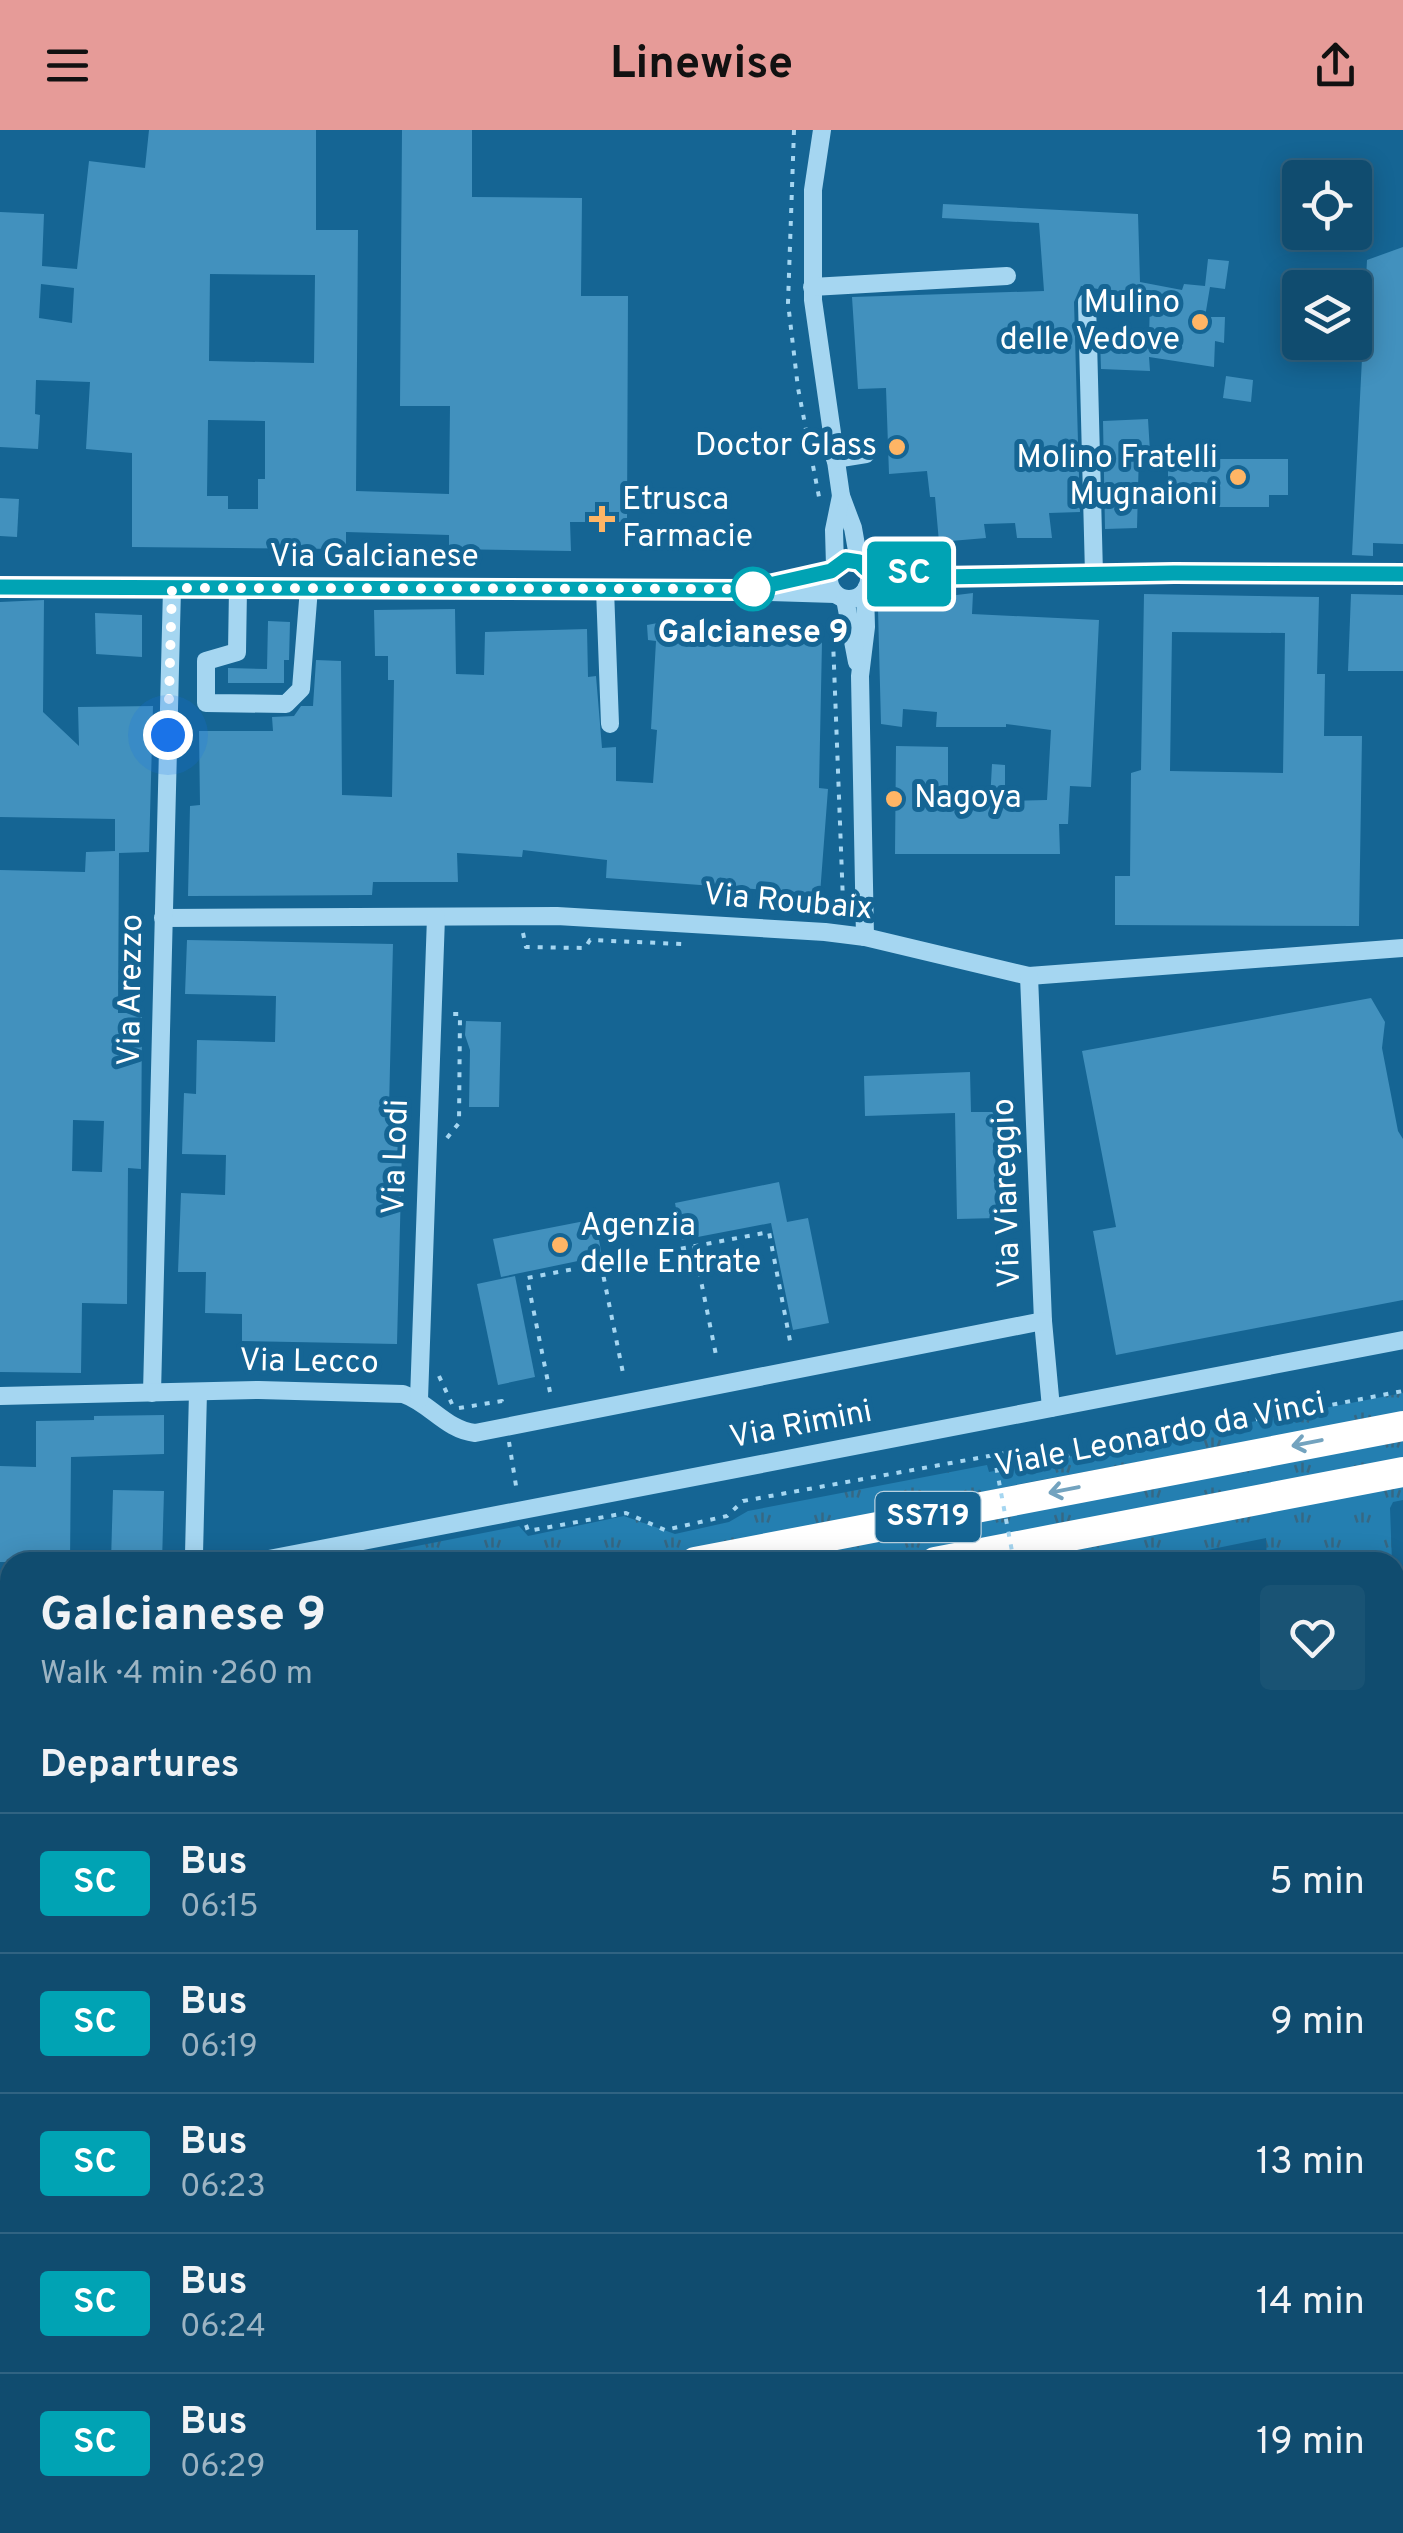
<!DOCTYPE html>
<meta charset="utf-8">
<style>
body{margin:0;font-family:Overpass,sans-serif;background:#195374;color:#f1f3f6;height:100vh;display:flex;flex-direction:column;font-size:38px;white-space:nowrap}
*{box-sizing:border-box;margin:0}
p{font-size:32px;color:#9cb4c3}
.icon{flex:none;width:55px;height:55px;fill:none;stroke:currentColor;stroke-width:2;stroke-linecap:round;stroke-linejoin:round}
.map{position:relative;flex:1;overflow:hidden}
.panel{position:absolute;left:0px;top:1422px;width:1405px;height:982px;display:flex;flex-direction:column;background:#104c6f;border-radius:30px 30px 0 0;box-shadow:0 5px 25px #0003,0 0 0 2px #306382}
.panel>*{flex:none}
.badge{padding:0 20px;border-radius:8px;font-size:35px;line-height:65px}
.buttons{position:absolute;left:1282px;top:30px;display:grid;gap:20px}
.buttons a{display:grid;place-items:center;width:90px;height:90px;border-radius:10px;background:#104c6f;box-shadow:0 5px 25px #0003,0 0 0 2px #306382;font-size:50px}
.you{position:absolute;width:50px;height:50px;margin:-25px;border:8px solid #fff;border-radius:50%;background:#1a73e8;box-shadow:0 0 0 15px #1a73e833}
.map>.badge{position:absolute;translate:-50% -50%;box-shadow:0 0 0 5px #fff}
h2{padding:0 40px;font-size:38px;line-height:90px}
.round{display:grid;place-items:center;flex:none;width:105px;height:105px;border-radius:10px;background:#195374}
.overview{display:flex;align-items:center;justify-content:space-between;height:170px;padding:0 40px}
h1{font-size:48px;font-weight:700;line-height:75px}
ul{padding:0;list-style:none}
li{display:flex;align-items:center;gap:30px;height:140px;padding:0 40px;border-top:2px solid #306382}
li div{flex:1}
li b{display:block;font-size:38px}
li em{font-style:normal}
li .badge{min-width:110px;font-weight:700;text-align:center}
header{display:flex;justify-content:space-between;align-items:center;height:130px;padding:0 40px;background:#e69b98;color:#111;font-size:45px;font-weight:700}
.map>svg:first-child{display:block}
</style>
<header><svg class="icon" aria-label="menu" viewBox="0 0 24 24"><path d="M4 6h16M4 12h16M4 18h16"/></svg>Linewise<svg class="icon" aria-label="share" viewBox="0 0 24 24"><path d="M12 15V3M7 8l5-5 5 5M5 13v7h14v-7"/></svg></header>
<div class="map">
<svg width="1403" height="2403" viewBox="0 0 1403 2403">
<defs>
<pattern id="grass-tufts" width="24" height="20" patternUnits="userSpaceOnUse" patternTransform="scale(2.5)"><rect width="24" height="20" fill="#247fb1"/><path d="M3 7l-1-3M5 7V3M7 7l1-3M15 17l-1-3M17 17v-4M19 17l1-3" fill="none" stroke="#366884"/></pattern>
</defs>
<rect width="100%" height="100%" fill="#156594"/>
<g fill="url(#grass-tufts)">
<polygon points="1403,1263 1403,1283 1035,1351 636,1432 335,1432 519,1396 528,1406 624,1386 675,1404 729,1392 748,1381 987,1335 989,1342"/>
<polygon points="1403,1307 1403,1332 874,1432 753,1432"/>
<polygon points="1403,1355 1403,1370 1393,1372 1390,1378 1392,1432 1267,1432 1266,1408 1149,1432 993,1432"/>
<polygon points="82,2395 256,2395 260,2399 255,2403 84,2403 78,2397"/>
</g>
<g fill="#4291be" fill-rule="evenodd">
<path d="M149,0H316V100H358L356,361L449,364L450,276H400L402,0H472V67L582,68L581,166H628L627,392H570L571,421L449,419V405L346,402V419L132,417V323L86,319L90,252L36,250L35,284L40,285L38,319L0,317V82L44,84L42,136L77,139L89,31L145,38ZM210,144L315,145L314,233L209,231ZM41,154L74,158L72,193L39,188ZM208,290L265,291V349H258V379H228V366H207Z"/>
<polygon points="943,74 1138,84 1140,152 1182,160 1184,154 1205,156 1208,129 1229,131 1225,159 1210,157 1205,187 1225,187 1224,213 1215,211 1214,237 1149,227 1150,241 1101,239 1100,208 1149,210 1150,168 1081,156 1074,172 1080,382 1049,383 1052,408 1017,408 1015,393 984,394 986,408 939,412 935,367 930,367 927,341 889,344 886,258 858,259 852,167 1044,161 1039,93 942,88"/>
<polygon points="1403,117 1403,414 1373,413 1373,426 1352,425 1367,130"/>
<polygon points="1226,246 1253,250 1251,272 1223,268"/>
<polygon points="1148,289 1150,322 1139,322 1137,398 1105,399 1103,291"/>
<polygon points="1189,329 1288,329 1288,365 1269,365 1269,377 1212,377 1212,364 1168,364 1168,331"/>
<polygon points="0,368 19,369 17,407 0,406"/>
<polygon points="973,463 972,484 1099,490 1091,657 1070,656 1068,694 1059,694 1060,724 895,724 896,616 948,617 948,672 990,671 992,634 1005,635 1005,671 1047,670 1051,600 1006,594 1006,597 936,597 937,582 903,579 902,597 881,594 878,479 881,480 882,471 908,471"/>
<path d="M1144,464L1319,467L1317,544H1325L1324,606H1362L1359,796L1115,795V746H1130L1131,643L1141,640ZM1172,502L1285,503L1283,643L1170,641Z"/>
<polygon points="1351,464 1403,465 1403,541 1348,541"/>
<path d="M44,470L43,582L79,616L78,577L153,576L149,722L119,723L118,883H142L141,1039L128,1038L127,1174L82,1173L81,1243L0,1242V740L85,742L86,722L115,721V689L0,687V472ZM73,990L104,991L102,1042L72,1041Z"/>
<polygon points="455,479 456,544 484,545 485,502 587,499 588,547 596,546 602,618 616,617 616,651 653,653 657,600 651,599 656,511 648,510 647,495 663,492 747,497 746,510 822,512 819,658 828,659 820,764 606,748 607,730 523,720 522,727 457,723 458,752 373,752 372,765 188,766 190,676 200,675 199,601 273,601 272,587 294,586 301,576 313,576 316,530 341,531 342,665 392,667 394,550 388,550 388,526 375,526 374,480"/>
<polygon points="95,483 142,485 142,527 96,524"/>
<polygon points="268,491 290,492 289,530 284,530 284,553 228,553 228,538 267,539"/>
<polygon points="187,810 393,814 389,978 403,978 397,1214 242,1211 242,1184 205,1183 206,1142 178,1142 181,1063 225,1065 226,1025 182,1024 184,963 196,964 197,910 275,912 276,866 185,864"/>
<polygon points="1371,868 1385,892 1382,918 1398,1001 1403,1009 1403,1170 1116,1225 1093,1101 1116,1097 1082,921"/>
<polygon points="466,891 501,892 499,977 469,977 470,920 465,905"/>
<polygon points="970,942 971,982 994,982 997,1088 957,1089 955,983 865,986 864,946"/>
<polygon points="779,1052 787,1092 808,1088 829,1193 793,1200 771,1093 682,1110 675,1073"/>
<polygon points="595,1089 602,1126 501,1147 493,1109"/>
<polygon points="515,1146 535,1247 498,1255 477,1154"/>
<polygon points="164,1285 164,1324 71,1327 70,1432 0,1432 0,1336 36,1337 36,1291 94,1290 94,1286"/>
<polygon points="113,1360 164,1361 162,1432 111,1432"/>
</g>
<g fill="none" stroke-linecap="round" stroke-linejoin="round">
<g stroke="#a5d6f1" stroke-width="4" stroke-dasharray="5 8" stroke-linecap="butt">
<polyline points="794,0 788,173 798,258 820,372"/>
<polyline points="826,786 826,778 837,778 843,772 833,510"/>
<polyline points="523,803 526,817 585,818 590,810 682,814"/>
<polyline points="447,1008 459,993 460,884 452,884"/>
<polyline points="694,1116 717,1230"/>
<polyline points="601,1134 624,1248"/>
<polyline points="439,1246 452,1274"/>
<polyline points="550,1262 527,1148 769,1102 791,1216"/>
<polyline points="459,1278 502,1271 503,1278"/>
<polyline points="509,1312 517,1362"/>
<polyline points="526,1395 528,1401 626,1383 665,1400 727,1386 743,1371 1011,1322 1014,1336 1403,1261"/>
<polyline points="1395,1598 1403,1598"/>
<polyline points="1395,1753 1403,1753"/>
<polyline points="60,2400 74,2395"/>
</g>
<g stroke="#a5d6f1" stroke-width="18">
<polyline points="822,0 813,60 813,170 841,366 853,398 859,432"/>
<polyline points="812,157 1007,146"/>
<polyline points="1087,172 1094,444"/>
<polyline points="835,329 866,324"/>
<circle cx="849" cy="449" r="20"/>
<polyline points="835,436 834,400 841,366"/>
<polyline points="866,439 922,445"/>
<polyline points="767,456 831,441"/>
<polyline points="0,457 635,458 835,464"/>
<polyline points="867,457 897,456 937,447 993,445 1403,444"/>
<polyline points="238,458 237,522 206,531 206,573 286,574 301,559 309,458"/>
<polyline points="605,459 610,594"/>
<polyline points="865,461 866,497 860,546 865,807"/>
<polyline points="845,469 857,532"/>
<polyline points="163,788 557,786 825,802 865,807 1029,846 1403,818"/>
<polyline points="1029,846 1043,1191 1051,1278"/>
<polyline points="198,1262 194,1424 198,1432"/>
<polyline points="152,1263 172,458"/>
<path d="M0,1266L259,1260L403,1264C430,1273 446,1300 475,1303L1043,1191"/>
<polyline points="419,1269 436,787"/>
<polyline points="254,1432 1403,1210"/>
<polyline points="1395,1906 1402,1914 1403,1936"/>
<polyline points="1395,1950 1403,1953"/>
<polyline points="1403,2035 1403,2121"/>
<polyline points="0,2203 10,2204"/>
<polyline points="1395,2208 1403,2186"/>
<polyline points="1395,2265 1403,2265"/>
<polyline points="1395,2348 1403,2355"/>
<polyline points="0,2395 45,2403"/>
<polyline points="945,2395 952,2403"/>
<polyline points="281,2403 289,2395"/>
<polyline points="333,2403 341,2395"/>
<polyline points="1270,2403 1278,2395"/>
</g>
<g stroke="#fff" stroke-width="30">
<polyline points="695,1432 1403,1296"/>
<polyline points="935,1432 1403,1342"/>
<polyline points="0,1589 10,1587"/>
<polyline points="0,1634 10,1632"/>
<polyline points="0,1660 10,1657"/>
</g>
<polyline stroke="#a5d6f1" stroke-width="4" stroke-dasharray="5 8" stroke-linecap="butt" points="994,1325 1014,1432"/>
</g>
<defs><path id="oneway-shaft" d="M-6 0H5M1.5-3L5.5 0L1.5 3" fill="none" stroke-width="1.6" stroke-linecap="round" stroke-linejoin="round" transform="scale(2.5)"/></defs>
<g stroke="#73a3bf">
<use href="#oneway-shaft" transform="translate(1307 1313) rotate(169)"/>
<use href="#oneway-shaft" transform="translate(1064 1360) rotate(169)"/>
</g>
<g fill="none" stroke-linecap="round" stroke-linejoin="round">
<g stroke="#fff" stroke-width="22">
<polyline id="line" points="0,457 747,460 831,441 846,430 859,432 866,439 938,447 1174,443 1403,444"/>
</g>
<use href="#line" stroke="#00a3b4" stroke-width="15"/>
<polyline stroke="#fff" stroke-width="10" stroke-dasharray="0 18" points="168,605 172,458 753,459"/>
</g>
<g fill="#ffb565" stroke="#156594" stroke-width="4">
<circle cx="1200" cy="192" r="10"/>
<circle cx="897" cy="317" r="10"/>
<circle cx="1238" cy="347" r="10"/>
<path d="M597 374h10v10h10v10h-10v10h-10v-10h-10v-10h10z"/>
<circle cx="894" cy="669" r="10"/>
<circle cx="560" cy="1115" r="10"/>
</g>
<circle fill="#fff" stroke="#00a3b4" stroke-width="5" cx="753" cy="459" r="20"/>
<g text-anchor="middle" dominant-baseline="central" stroke-width="10" stroke-linejoin="round" paint-order="stroke">
<rect fill="#156594" stroke="#b9d1df" stroke-width="2.5" x="875.5" y="1362" width="105" height="50" rx="8"/>
<g font-size="30" font-weight="bold" fill="#fff">
<text x="928" y="1387">SS719</text>
</g>
<g font-size="32" fill="#fff" stroke="#156594" text-anchor="end">
<text x="1180" y="174">Mulino<tspan x="1180" dy="37">delle Vedove</tspan></text>
<text x="877" y="317">Doctor Glass</text>
<text x="1218" y="329">Molino Fratelli<tspan x="1218" dy="37">Mugnaioni</tspan></text>
<text x="622" y="371" text-anchor="start">Etrusca<tspan x="622" dy="37">Farmacie</tspan></text>
<text x="914" y="669" text-anchor="start">Nagoya</text>
<text x="580" y="1097" text-anchor="start">Agenzia<tspan x="580" dy="37">delle Entrate</tspan></text>
</g>
<g font-size="32" fill="#fff" stroke="#156594">
<text x="374" y="428">Via Galcianese</text>
<text transform="translate(788 773) rotate(5)">Via Roubaix</text>
<text transform="translate(132 860) rotate(-89)">Via Arezzo</text>
<text transform="translate(397 1027) rotate(-88)">Via Lodi</text>
<text transform="translate(1008 1063) rotate(-92)">Via Viareggio</text>
<text transform="translate(309 1233) rotate(1)">Via Lecco</text>
<text transform="translate(801 1296) rotate(-11)">Via Rimini</text>
<text transform="translate(1160 1306) rotate(-11)">Viale Leonardo da Vinci</text>
</g>
<g font-size="32" font-weight="bold" fill="#fff" stroke="#156594">
<text x="753" y="504">Galcianese 9</text>
</g>
</g>
</svg>
<div class="buttons">
<a><svg class="icon" aria-label="locate" viewBox="0 0 24 24"><circle cx="12" cy="12" r="6"/><path d="M12 2v4M12 18v4M2 12h4M18 12h4"/></svg></a>
<a><svg class="icon" aria-label="layers" viewBox="0 0 24 24"><path d="M12 4l9 5-9 5-9-5zM3 14l9 5 9-5"/></svg></a>
</div>
<div class="you" style="left:168px;top:605px"></div>
<b class="badge" style="left:909px;top:444px;background:#00a3b4;color:#fff">SC</b>
<section class="panel">
<div class="overview"><div><h1>Galcianese 9</h1><p>Walk · 4 min · 260 m</p></div><a class="round"><svg class="icon" aria-label="heart" viewBox="0 0 24 24"><path d="M12 20l-8-8c-3-5 5-10 8-4 3-6 11-1 8 4z"/></svg></a></div>
<h2>Departures</h2>
<ul>
<li><span class="badge" style="background:#00a3b4;color:#fff">SC</span><div><b>Bus</b><p>06:15</p></div><em>5 min</em></li>
<li><span class="badge" style="background:#00a3b4;color:#fff">SC</span><div><b>Bus</b><p>06:19</p></div><em>9 min</em></li>
<li><span class="badge" style="background:#00a3b4;color:#fff">SC</span><div><b>Bus</b><p>06:23</p></div><em>13 min</em></li>
<li><span class="badge" style="background:#00a3b4;color:#fff">SC</span><div><b>Bus</b><p>06:24</p></div><em>14 min</em></li>
<li><span class="badge" style="background:#00a3b4;color:#fff">SC</span><div><b>Bus</b><p>06:29</p></div><em>19 min</em></li>
</ul>
</section>
</div>
